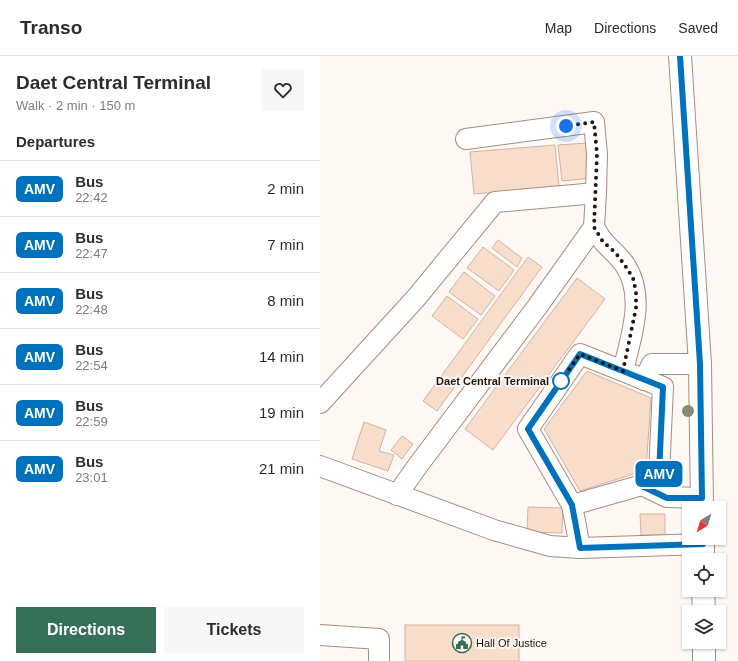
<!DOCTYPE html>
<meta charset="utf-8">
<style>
body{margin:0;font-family:Arial,sans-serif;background:#f7f7f7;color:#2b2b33;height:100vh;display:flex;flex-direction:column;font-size:15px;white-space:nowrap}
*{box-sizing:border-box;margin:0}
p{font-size:13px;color:#7c7c81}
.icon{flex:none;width:22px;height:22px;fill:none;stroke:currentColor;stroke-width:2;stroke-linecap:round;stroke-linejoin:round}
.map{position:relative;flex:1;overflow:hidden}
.details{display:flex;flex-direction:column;background:#fff;width:320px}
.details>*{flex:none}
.badge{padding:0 8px;border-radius:6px;font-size:14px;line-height:26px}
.needle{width:26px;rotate:218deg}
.tools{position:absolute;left:362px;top:445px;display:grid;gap:8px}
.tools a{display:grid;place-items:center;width:44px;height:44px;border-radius:0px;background:#fff;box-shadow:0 1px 3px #0004;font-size:20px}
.you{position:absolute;width:20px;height:20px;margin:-10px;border:3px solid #fff;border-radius:50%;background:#1a73e8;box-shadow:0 0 0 6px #1a73e833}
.map>.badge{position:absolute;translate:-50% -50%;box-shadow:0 0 0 2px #fff}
h2{padding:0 16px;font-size:15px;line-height:36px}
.round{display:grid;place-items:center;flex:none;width:42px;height:42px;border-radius:0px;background:#f7f7f7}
.headline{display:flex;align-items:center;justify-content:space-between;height:68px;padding:0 16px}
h1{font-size:19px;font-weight:700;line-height:30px}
.cta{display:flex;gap:8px;margin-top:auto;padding:8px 16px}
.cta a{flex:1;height:46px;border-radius:0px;background:#377059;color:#fff;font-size:16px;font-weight:700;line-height:46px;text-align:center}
.cta a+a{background:#f7f7f7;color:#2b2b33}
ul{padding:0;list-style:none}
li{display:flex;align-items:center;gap:12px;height:56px;padding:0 16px;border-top:1px solid #e1e1e2}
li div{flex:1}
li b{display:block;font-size:15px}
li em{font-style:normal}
li .badge{min-width:44px;font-weight:700;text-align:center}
header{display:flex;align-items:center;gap:24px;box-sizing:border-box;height:56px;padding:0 20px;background:#fff;border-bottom:1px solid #e1e1e2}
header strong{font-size:19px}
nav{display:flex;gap:22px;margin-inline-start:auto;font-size:14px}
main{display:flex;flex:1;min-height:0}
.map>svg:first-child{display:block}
</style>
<header>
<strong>Transo</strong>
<nav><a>Map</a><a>Directions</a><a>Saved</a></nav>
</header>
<main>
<section class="details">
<div class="headline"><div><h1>Daet Central Terminal</h1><p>Walk · 2 min · 150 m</p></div><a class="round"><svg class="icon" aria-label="heart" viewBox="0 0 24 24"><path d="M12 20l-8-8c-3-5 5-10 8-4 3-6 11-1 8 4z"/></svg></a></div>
<h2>Departures</h2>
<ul>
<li><span class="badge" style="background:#0072bc;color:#fff">AMV</span><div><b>Bus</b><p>22:42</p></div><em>2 min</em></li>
<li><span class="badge" style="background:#0072bc;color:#fff">AMV</span><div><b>Bus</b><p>22:47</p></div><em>7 min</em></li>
<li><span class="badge" style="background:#0072bc;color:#fff">AMV</span><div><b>Bus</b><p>22:48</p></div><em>8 min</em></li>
<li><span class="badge" style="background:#0072bc;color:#fff">AMV</span><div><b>Bus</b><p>22:54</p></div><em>14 min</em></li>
<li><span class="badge" style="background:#0072bc;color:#fff">AMV</span><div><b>Bus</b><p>22:59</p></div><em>19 min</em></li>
<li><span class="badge" style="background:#0072bc;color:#fff">AMV</span><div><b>Bus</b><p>23:01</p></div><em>21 min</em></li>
</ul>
<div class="cta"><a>Directions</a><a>Tickets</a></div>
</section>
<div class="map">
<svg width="418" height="605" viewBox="0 0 418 605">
<rect width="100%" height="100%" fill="#fef8f5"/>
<g fill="#f9ddcb" stroke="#d0b4a4">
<polygon points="268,87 271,122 242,125 238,89"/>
<polygon points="235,89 239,131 154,138 150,96"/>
<polygon points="178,184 202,202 197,211 172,192"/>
<polygon points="163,191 194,214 179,235 147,212"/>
<polygon points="208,201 222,211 117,355 103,345"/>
<polygon points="144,216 175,240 161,259 129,236"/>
<polygon points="257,222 285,243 173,394 145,373"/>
<polygon points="127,240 158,263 143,283 112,260"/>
<polygon points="267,315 331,342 326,414 260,435 224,373"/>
<polygon points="44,366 66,374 59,395 74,399 68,415 32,403"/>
<polygon points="82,380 93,388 82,403 71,394"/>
<polygon points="208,451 243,452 242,477 207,476"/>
<polygon points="320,458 345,458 345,479 321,479"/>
<rect x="85" y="569" width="114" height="36"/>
</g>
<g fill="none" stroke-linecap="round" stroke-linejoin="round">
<g stroke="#a78d7d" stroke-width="22">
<g id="minor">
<polyline points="146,83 274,66 277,98 276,137"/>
<polyline points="324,324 332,308 380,308"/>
<polyline points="0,347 96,242 175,146 276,137 274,171"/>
<polyline points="0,410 174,474 230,490 260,492 383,488"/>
<polyline points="322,429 347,441 382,442"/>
<path d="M77,439L96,412L217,251L274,171C277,176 280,182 284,186C291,194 299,200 305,209C326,241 311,280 303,315"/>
<polyline points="252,449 322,429 339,418 343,331 260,298 208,373 252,449 260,492"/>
<polyline points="0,579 59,583 59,605"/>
</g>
</g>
<g stroke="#a78d7d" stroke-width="24">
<g id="highway">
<polyline points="360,0 380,308 382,452"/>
<polyline points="383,482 383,504"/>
<polyline points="383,534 384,556"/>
<polyline points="384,586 384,605"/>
</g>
</g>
<use href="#minor" stroke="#fff" stroke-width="20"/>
<use href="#highway" stroke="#fff" stroke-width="22"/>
</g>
<circle fill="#888a73" cx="368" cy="355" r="6"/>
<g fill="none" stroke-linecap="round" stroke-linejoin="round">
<g stroke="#fff" stroke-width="9">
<polyline id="line" points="360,0 380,308 382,442 347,442 322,430 339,418 343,331 260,298 208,373 252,449 260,492 383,488 383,482"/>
</g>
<use href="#line" stroke="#0072bc" stroke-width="6"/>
<polyline stroke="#211711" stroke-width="4" stroke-dasharray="0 7.2" points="241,325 260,298 303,315 316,252 316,236 313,222 304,208 295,196 283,186 274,171 277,98 274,66 246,70"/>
</g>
<defs>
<g id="civic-ring" transform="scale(1)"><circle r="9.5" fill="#fef8f5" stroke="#377059" stroke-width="1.5"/><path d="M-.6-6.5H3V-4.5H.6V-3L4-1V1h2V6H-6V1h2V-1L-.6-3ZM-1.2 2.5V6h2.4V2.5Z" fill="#377059"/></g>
</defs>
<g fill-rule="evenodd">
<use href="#civic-ring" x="142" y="587"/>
</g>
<circle fill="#fff" stroke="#0072bc" stroke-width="2" cx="241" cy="325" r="8"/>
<g text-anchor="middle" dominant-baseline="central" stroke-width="4" stroke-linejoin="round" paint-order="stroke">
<g font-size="11" font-weight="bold" fill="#211711" stroke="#fef8f5" text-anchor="end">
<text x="229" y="325">Daet Central Terminal</text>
</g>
<g font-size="11" fill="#211711" stroke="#fef8f5" text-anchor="start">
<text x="156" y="587">Hall Of Justice</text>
</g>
</g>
</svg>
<div class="tools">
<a><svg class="needle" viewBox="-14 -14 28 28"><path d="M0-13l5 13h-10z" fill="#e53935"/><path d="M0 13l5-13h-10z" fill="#7c7c81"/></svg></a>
<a><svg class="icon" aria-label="locate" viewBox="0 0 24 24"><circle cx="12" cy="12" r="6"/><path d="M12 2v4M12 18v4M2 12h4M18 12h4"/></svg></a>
<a><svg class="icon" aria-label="layers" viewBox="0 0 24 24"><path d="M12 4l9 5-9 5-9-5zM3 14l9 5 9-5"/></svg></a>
</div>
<div class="you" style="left:246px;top:70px"></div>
<b class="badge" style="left:339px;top:418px;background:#0072bc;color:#fff">AMV</b>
</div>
</main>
